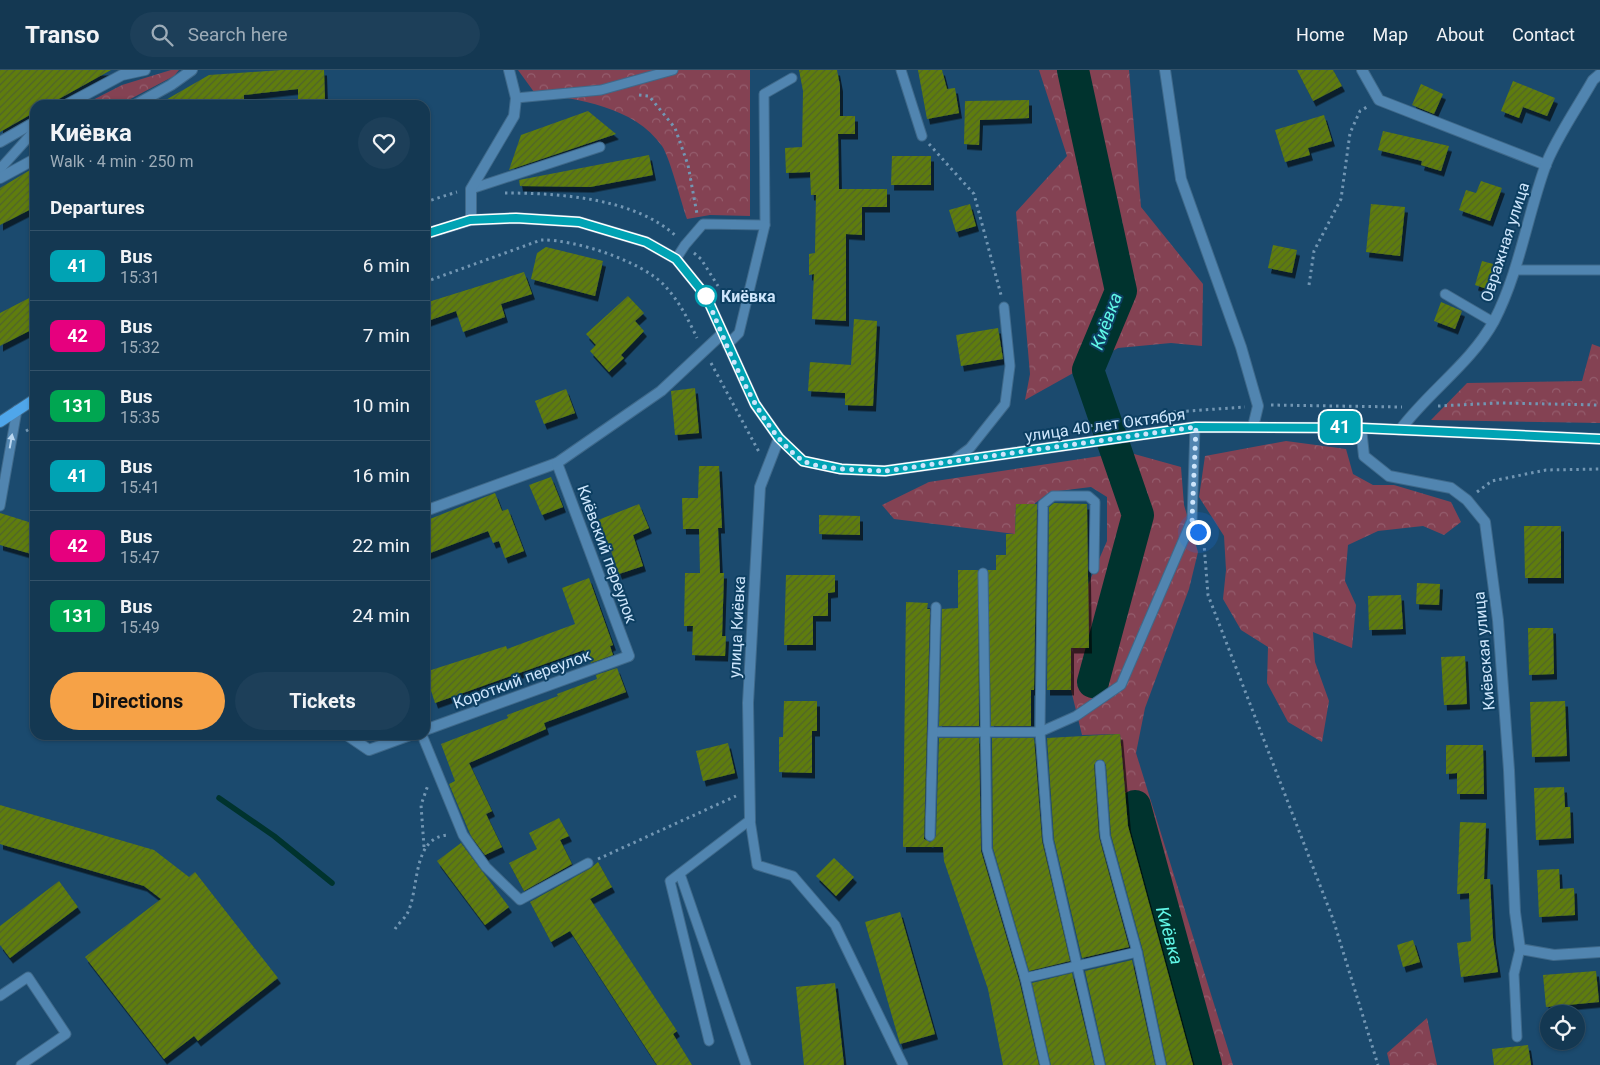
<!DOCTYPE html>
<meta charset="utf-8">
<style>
body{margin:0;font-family:Roboto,sans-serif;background:#1d3f59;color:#f1f3f6;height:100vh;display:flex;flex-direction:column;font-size:19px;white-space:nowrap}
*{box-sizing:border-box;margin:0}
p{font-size:16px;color:#9dacb8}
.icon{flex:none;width:28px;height:28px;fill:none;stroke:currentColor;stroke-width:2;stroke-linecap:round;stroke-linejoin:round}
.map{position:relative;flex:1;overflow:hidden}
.side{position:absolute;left:30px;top:30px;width:400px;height:640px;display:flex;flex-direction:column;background:#143852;border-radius:15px;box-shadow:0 1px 4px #0004,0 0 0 1px #335269}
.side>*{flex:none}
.badge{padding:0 10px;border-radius:8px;font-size:18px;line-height:32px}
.controls{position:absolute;left:1540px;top:935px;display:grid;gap:10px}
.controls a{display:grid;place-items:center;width:45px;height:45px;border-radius:50%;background:#143852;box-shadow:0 1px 4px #0004,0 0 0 1px #335269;font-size:25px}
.you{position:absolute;width:25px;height:25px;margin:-12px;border:4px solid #fff;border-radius:50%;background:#1a73e8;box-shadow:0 0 0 8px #1a73e833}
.map>.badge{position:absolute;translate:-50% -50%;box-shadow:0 0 0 2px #fff}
h2{padding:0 20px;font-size:19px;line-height:45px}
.round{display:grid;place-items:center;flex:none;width:52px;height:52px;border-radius:26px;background:#1d3f59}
.summary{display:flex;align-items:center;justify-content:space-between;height:85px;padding:0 20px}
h1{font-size:24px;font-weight:700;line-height:38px}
.button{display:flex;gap:10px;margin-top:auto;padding:10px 20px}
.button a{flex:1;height:58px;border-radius:30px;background:#f6a247;color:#111;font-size:20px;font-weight:700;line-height:58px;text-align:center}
.button a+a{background:#1d3f59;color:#f1f3f6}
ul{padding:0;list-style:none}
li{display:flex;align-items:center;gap:15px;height:70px;padding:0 20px;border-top:1px solid #335269}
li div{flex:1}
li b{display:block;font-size:19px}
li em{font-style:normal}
li .badge{min-width:55px;font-weight:700;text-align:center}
header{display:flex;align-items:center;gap:30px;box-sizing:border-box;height:70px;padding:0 25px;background:#143852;border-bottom:1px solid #335269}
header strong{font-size:24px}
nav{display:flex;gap:28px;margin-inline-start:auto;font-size:18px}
.search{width:350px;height:45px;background:#1d3f59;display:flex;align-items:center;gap:12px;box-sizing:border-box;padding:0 18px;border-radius:28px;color:#9dacb8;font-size:19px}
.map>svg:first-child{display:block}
</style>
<header>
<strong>Transo</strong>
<div class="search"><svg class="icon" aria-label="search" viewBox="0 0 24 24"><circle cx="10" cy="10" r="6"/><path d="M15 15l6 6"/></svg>Search here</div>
<nav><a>Home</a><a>Map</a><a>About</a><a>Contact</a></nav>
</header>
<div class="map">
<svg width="1600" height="995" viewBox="0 0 1600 995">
<defs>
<pattern id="forest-crowns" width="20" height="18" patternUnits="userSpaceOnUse" patternTransform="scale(1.25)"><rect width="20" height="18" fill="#844253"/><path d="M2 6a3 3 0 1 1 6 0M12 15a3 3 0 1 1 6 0" fill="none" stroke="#945d6d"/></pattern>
<pattern id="building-hatch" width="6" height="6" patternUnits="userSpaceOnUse" patternTransform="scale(1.25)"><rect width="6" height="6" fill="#5f7d0f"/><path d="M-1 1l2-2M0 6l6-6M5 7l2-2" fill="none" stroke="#50642a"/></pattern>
<filter id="shadow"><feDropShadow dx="3" dy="5.5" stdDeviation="0" flood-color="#0009"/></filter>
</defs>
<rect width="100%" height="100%" fill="#1b4a6e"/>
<g fill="url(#forest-crowns)">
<polygon points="171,0 179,0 174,6 119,35 83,35 122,15"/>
<path d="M518,0H750V146L710,145L687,149C681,132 670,88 662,76C634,36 578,30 534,22Z"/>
<polygon points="1039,0 1129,0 1141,137 1203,214 1202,276 1171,273 1118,278 1025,330 1030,304 1016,142 1067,86"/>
<polygon points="1592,274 1600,277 1600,353 1431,350 1467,313 1582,311"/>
<polygon points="1286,371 1346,379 1353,404 1373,415 1394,415 1451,432 1461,452 1444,465 1423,456 1378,461 1348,475 1345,511 1356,535 1352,578 1313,562 1315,592 1329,631 1322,672 1288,652 1267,613 1268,577 1241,560 1223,529 1226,500 1224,466 1199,427 1205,386"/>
<polygon points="1127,382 1181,397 1184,435 1198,482 1189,519 1145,638 1136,683 1233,995 1193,995 1128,756 1120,664 1082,665 1071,620 1071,578 1087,517 1107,471 1107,427 1091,417 1050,422 1034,434 1016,434 1015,464 894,449 882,435 929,412"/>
<polygon points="1427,948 1437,995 1390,995 1387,983"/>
</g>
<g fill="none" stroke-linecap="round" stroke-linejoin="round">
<polyline stroke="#00332e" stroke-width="5.5" points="219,728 274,766 332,813"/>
<g stroke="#00332e" stroke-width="32">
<polyline points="1073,0 1121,221 1088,300 1138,445 1093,612"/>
<path id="s1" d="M1135,736L1206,995"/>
</g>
</g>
<g fill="url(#building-hatch)" filter="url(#shadow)">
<polygon points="0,0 111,0 48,35 35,35 35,42 0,62"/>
<polygon points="282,0 324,0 325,29 298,30 298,19 244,25 244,31 200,35 157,35 209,5"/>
<polygon points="799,0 837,0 840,16 840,46 855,46 855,64 838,64 839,119 887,119 887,137 862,137 862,165 846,164 846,251 812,249 814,204 809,205 809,184 815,183 816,125 811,125 810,102 786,103 785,78 802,77 803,21"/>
<polygon points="918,0 942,0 947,19 955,18 959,43 927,49"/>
<polygon points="1297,0 1333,0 1342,16 1313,31"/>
<polygon points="1513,11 1555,28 1547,46 1523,37 1519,48 1501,41"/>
<polygon points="1421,14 1443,24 1434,44 1412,35"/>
<polygon points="1029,30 1029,48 980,50 979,75 964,74 965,31"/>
<polygon points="588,41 616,64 509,100 521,65"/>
<polygon points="1324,45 1332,71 1308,78 1310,85 1285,92 1275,60"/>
<polygon points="1383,61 1449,76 1441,101 1421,95 1422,91 1378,80"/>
<polygon points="649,85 653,105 590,117 520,116 519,110"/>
<polygon points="892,86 931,86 931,115 891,115"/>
<polygon points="35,97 35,137 0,155 0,118"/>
<polygon points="1481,111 1502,118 1490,151 1459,140 1466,120 1476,123"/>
<polygon points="970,134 976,156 956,162 949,140"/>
<polygon points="1371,134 1405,137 1400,186 1366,182"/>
<polygon points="1273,175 1297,180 1292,203 1268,198"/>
<polygon points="546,177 603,191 595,226 531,209 537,183"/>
<polygon points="1482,191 1497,195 1490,220 1475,215"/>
<polygon points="524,202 532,224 501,234 505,247 463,262 456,241 425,252 425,233"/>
<polygon points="35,225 35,258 0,276 0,243"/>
<polygon points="628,226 644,243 635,251 644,261 621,285 624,288 609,302 590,281 596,275 586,264"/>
<polygon points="1441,232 1462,241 1455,259 1434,251"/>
<polygon points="854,249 877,251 873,336 845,335 845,323 808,321 810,292 851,295"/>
<polygon points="998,258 1003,289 961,296 956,265"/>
<polygon points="695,318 699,363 675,365 671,321"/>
<polygon points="566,319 575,343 544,354 535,331"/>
<polygon points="699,396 719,396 722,458 718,458 720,503 724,503 722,566 726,566 725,586 692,585 693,556 684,556 685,503 700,503 699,459 683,459 682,428 698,428"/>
<polygon points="551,407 563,437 542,445 529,415"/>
<polygon points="495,423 502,441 508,439 524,481 505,488 499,471 493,473 488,461 425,485 425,451"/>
<polygon points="1054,433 1087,434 1089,578 1071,578 1071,620 1047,620 1049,437"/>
<polygon points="639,434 649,458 633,465 643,496 619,504 609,475 598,450"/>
<polygon points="1016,434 1037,434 1034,620 1031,620 1031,656 991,656 988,500 996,500 996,485 1006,485 1006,464 1015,464"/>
<polygon points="0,443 35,454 35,485 0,475"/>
<polygon points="819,445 860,446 860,465 819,464"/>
<polygon points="1524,456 1561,456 1561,508 1525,508"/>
<polygon points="958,500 978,500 979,656 939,656 942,539 958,538"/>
<polygon points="786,505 835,505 835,522 828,523 828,546 813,546 813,575 784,575"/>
<polygon points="589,508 613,575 610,576 613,585 591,593 584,580 435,633 425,602 506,576 507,579 575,554 562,518"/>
<polygon points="1417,513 1440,514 1439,535 1416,534"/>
<polygon points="1401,525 1403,559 1369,560 1368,526"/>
<polygon points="906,532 928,533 927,539 930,539 924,769 930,772 936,766 939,668 979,668 981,781 1019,910 1039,995 1003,995 988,919 944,791 943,777 903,777"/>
<polygon points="1528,558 1553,558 1554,604 1529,605"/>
<polygon points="1465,586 1467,634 1444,635 1441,587"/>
<polygon points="617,598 626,622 544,653 546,659 469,693 492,741 486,744 502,777 485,785 471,766 449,714 455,711 441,674 508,648 507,645 558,626 557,624 597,609 596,605"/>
<polygon points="784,631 817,631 817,661 812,661 812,703 779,702 779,667 783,667"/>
<polygon points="1565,631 1567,686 1532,687 1530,632"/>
<polygon points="1120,664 1128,756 1193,995 1167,995 1143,881 1111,765 1106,695 1103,690 1097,690 1094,695 1099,767 1129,877 1082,888 1054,769 1047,668"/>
<polygon points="992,668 1034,668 1042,771 1070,891 1029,901 993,778"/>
<polygon points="728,673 735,703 703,711 696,681"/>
<polygon points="1446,675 1483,675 1484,724 1457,724 1457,703 1446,704"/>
<polygon points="1564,717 1565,737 1570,737 1571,768 1536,770 1534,718"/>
<polygon points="0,735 154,780 189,807 195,802 278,908 198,971 194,966 164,989 85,887 161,829 144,816 0,774"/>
<polygon points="559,748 569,766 560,770 572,794 524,821 509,793 537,779 529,763"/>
<polygon points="1460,752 1486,753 1484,809 1490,809 1493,868 1498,902 1461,907 1457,873 1471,871 1469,823 1457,824"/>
<polygon points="461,773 509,837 485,855 437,791"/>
<polygon points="834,788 854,807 836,826 816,806"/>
<polygon points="598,792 612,817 590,829 677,961 673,964 692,995 657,995 570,861 551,872 530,832 591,798"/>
<polygon points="1559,799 1560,819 1574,818 1575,845 1539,847 1537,800"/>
<polygon points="59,811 78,837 10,888 0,875 0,856"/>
<polygon points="900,842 935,964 900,974 865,852"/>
<polygon points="1413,870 1420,892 1403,897 1397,875"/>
<polygon points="1132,890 1155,995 1106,995 1085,901"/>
<polygon points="1596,901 1599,932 1546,937 1543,905"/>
<polygon points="1072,903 1094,995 1051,995 1032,913"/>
<polygon points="835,913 844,995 804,995 796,917"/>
<polygon points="1528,975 1531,995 1494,995 1492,979"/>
</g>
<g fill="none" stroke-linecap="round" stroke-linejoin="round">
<g stroke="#3f698a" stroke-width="11">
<g id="lane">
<polyline points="901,0 922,66"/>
<polyline points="516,28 601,20 673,0"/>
<polyline points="0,99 35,60"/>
<polyline points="471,119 600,77"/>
<polyline points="765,155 764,24 792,8"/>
<polyline points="676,189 685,175 703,154 765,155 739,263 727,275"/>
<polyline points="1515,200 1600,200"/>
<polyline points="1445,224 1493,252"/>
<polyline points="951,392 970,378 1005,334 1010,296 1004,237"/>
<polyline points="0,436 17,340"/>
<polyline points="1094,499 1095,432 1088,426 1053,426 1043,434 1040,662 1048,770 1100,995"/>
<polyline points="983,503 987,779 1025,908 1045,995"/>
<polyline points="934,662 1040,662 1076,646 1121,615 1192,450 1195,357"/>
<polyline points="422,665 463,765 486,797 520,830 588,793"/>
<polyline points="1100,695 1105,766 1137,882 1161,995"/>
<polyline points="930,766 936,537"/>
<polyline points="680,804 746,995"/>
<polyline points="1025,908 1137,882"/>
<polyline points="0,926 28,907 66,964 21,995"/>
<polyline points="1517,967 1514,904 1520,879"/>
<polyline points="709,971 670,811 750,750 757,795 793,806 835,855 903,995"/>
</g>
</g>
<g stroke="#3f698a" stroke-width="12">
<g id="street">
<polyline points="1165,0 1181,109 1241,277 1258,336 1253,357"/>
<polyline points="1362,0 1379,30 1546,95"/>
<polyline points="66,35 122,5 145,0"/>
<polyline points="135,35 171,15 192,0"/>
<polyline points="0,72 35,52"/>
<polyline points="0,108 35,89"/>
<polyline points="471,150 471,119 514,46 516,28 509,0"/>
<polyline points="1361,358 1364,386 1389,406 1451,418 1467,430 1485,452 1498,550 1509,700 1515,842 1520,879 1554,885 1600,882"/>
<path d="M1400,360C1428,322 1471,293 1494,251C1519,203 1527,147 1545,97C1554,71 1579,35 1593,10L1600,4"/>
<polyline points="425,441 557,393 661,321 723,263"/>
<polyline points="425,660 629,586 557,393"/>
<polyline points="347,665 369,680 410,665"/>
<polyline points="750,750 748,633 760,417 779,368"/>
</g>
</g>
<g stroke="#3f698a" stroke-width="12">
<g id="secondary">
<polyline points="425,164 471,150 516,148 579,152 646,172 676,189 706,226 755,334 779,368 803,391 841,399 885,401 1195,357 1361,358 1600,369"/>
<polyline points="0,352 35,329"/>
</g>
</g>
<g stroke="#7296b3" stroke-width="3" stroke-dasharray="2.5 4" stroke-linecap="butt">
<polyline points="639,25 649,26 675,58 688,95 697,144"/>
<polyline points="929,74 974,124 1001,225"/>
<path d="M505,123C559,123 636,128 677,167"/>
<polyline points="425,132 457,122"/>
<polyline points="694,183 701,189 718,216"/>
<path d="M425,212L541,170C574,169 642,191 665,216C679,231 688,249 697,268"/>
<polyline points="1309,215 1314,181 1341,129 1350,63 1360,41 1367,37"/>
<polyline points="711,293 759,382"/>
<polyline points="1271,335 1402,337"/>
<polyline points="1438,336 1500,333 1600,335"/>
<polyline points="1090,356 1174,342 1245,337"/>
<polyline points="26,361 35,356"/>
<polyline points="1477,422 1492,411 1546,400 1600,399"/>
<polyline points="1200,466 1204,474 1208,525 1333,849 1378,995"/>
<polyline points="424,777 421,735 428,715"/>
<polyline points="598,789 736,726"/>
<path d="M395,859C398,854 404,849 407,844C420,820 411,766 449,765"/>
</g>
<use href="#lane" stroke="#5185b0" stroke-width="9"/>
<use href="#street" stroke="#5185b0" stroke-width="10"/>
<use href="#secondary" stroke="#4fa6ea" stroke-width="10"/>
</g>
<defs><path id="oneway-solid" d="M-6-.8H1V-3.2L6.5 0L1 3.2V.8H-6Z" transform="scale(1.25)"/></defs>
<use fill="#bad7f0" href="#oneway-solid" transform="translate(11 371) rotate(-80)"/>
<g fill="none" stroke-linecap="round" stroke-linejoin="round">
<g stroke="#fff" stroke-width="11">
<polyline id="line" points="425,164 470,150 516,148 579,152 646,172 676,189 706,226 755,334 779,368 803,391 841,399 885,401 1196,357 1361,358 1600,369"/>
</g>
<use href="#line" stroke="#00a3b4" stroke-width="8"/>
<path stroke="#cde5fb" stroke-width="5" stroke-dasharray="0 9" d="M706,226C727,275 757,359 802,390C817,400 865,400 885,401L1196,357L1192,450L1198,462"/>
</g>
<circle fill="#fff" stroke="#00a3b4" stroke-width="2.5" cx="706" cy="226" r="10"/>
<g text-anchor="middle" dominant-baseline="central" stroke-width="4" stroke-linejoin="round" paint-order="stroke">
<g font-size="16" fill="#cde5fb" stroke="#0d3f62">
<text transform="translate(1505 172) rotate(-72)">Овражная улица</text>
<text transform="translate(1105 355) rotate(-8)">улица 40 лет Октября</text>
<text transform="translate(607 484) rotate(70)">Киёвский переулок</text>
<text transform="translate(737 557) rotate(-87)">улица Киёвка</text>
<text transform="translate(1484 581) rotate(-95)">Киёвская улица</text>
<text transform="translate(522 609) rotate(-20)">Короткий переулок</text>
</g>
<g font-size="16" font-weight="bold" fill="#cde5fb" stroke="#0d3f62" text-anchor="start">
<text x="721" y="226">Киёвка</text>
</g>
<g font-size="18" font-style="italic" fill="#60f6e6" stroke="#0d3f62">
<text transform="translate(1106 251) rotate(-70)">Киёвка</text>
<text stroke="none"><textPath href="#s1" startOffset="134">Киёвка</textPath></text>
</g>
</g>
</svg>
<div class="controls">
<a><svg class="icon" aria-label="locate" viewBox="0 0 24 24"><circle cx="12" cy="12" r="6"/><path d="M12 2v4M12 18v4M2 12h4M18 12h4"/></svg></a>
</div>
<div class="you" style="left:1198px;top:462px"></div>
<b class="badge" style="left:1340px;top:357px;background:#00a3b4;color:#fff">41</b>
<section class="side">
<div class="summary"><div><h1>Киёвка</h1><p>Walk · 4 min · 250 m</p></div><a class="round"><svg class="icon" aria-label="heart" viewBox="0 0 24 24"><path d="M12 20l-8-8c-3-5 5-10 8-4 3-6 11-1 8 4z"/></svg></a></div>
<h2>Departures</h2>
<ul>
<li><span class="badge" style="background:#00a3b4;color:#fff">41</span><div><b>Bus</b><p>15:31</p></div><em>6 min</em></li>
<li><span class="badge" style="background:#e6007e;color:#fff">42</span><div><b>Bus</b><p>15:32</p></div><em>7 min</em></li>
<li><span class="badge" style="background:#00a651;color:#fff">131</span><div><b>Bus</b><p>15:35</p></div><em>10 min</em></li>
<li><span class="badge" style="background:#00a3b4;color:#fff">41</span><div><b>Bus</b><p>15:41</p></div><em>16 min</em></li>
<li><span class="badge" style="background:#e6007e;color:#fff">42</span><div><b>Bus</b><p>15:47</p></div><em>22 min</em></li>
<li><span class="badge" style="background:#00a651;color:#fff">131</span><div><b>Bus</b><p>15:49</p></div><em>24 min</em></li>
</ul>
<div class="button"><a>Directions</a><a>Tickets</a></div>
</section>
</div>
